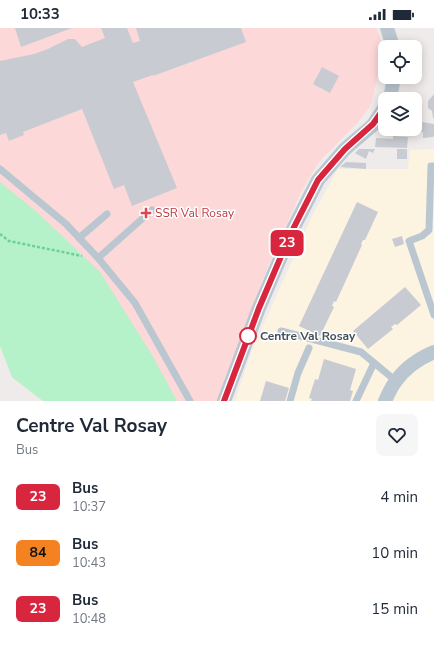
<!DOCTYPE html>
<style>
body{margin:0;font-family:"Nunito Sans",sans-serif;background:#f6f6f7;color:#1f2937;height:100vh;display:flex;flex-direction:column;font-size:15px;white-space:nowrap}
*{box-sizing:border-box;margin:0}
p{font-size:13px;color:#747a83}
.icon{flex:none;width:22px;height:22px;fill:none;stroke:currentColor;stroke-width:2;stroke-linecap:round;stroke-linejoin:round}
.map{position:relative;height:373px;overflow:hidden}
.panel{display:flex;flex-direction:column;background:#fff;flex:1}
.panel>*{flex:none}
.badge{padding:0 8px;border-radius:6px;font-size:14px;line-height:26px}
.tools{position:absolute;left:378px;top:12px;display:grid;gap:8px}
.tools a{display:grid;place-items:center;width:44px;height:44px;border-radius:8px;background:#fff;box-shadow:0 2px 10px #0003;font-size:20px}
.map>.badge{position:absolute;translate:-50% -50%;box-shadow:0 0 0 2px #fff}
.round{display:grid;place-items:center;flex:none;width:42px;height:42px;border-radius:8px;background:#f6f6f7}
.summary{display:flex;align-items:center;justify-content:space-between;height:68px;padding:0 16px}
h1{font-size:19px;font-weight:700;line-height:30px}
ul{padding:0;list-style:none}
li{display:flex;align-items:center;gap:12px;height:56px;padding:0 16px}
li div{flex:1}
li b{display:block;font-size:15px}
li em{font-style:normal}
li .badge{min-width:44px;font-weight:700;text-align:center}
.status{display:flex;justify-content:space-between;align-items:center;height:28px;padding:0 20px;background:#fff;direction:ltr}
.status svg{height:11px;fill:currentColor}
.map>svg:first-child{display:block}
</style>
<div class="status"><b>10:33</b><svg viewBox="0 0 49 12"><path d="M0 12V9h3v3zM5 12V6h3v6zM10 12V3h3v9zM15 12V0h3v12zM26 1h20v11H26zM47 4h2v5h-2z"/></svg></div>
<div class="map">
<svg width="434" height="373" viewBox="0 0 434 373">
<rect width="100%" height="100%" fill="#efebeb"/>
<polygon fill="#fdf3e1" points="434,121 434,373 235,373 252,322 313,186 338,141 408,141 410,122"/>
<polygon fill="#fcd9d8" points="0,0 376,0 380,8 382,33 370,79 359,93 319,134 301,164 264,248 250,288 226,347 217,373 43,373 12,349 22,334 0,220"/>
<polygon fill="#b5f1c9" points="0,154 38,185 100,244 152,327 177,373 43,373 12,349 0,318"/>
<g fill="#c8cbd1">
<polygon points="15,0 72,0 21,19"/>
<polygon points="101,0 127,0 133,15 140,13 136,0 241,0 246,14 153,48 153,47 133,54 177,160 132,178 124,157 114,161 82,81 23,104 24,107 9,113 6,105 0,107 0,33 34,26 48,21 68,11 75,11 82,19 105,10"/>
<polygon points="322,39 339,48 330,65 313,56"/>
<polygon points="434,66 434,90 433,90 432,83 428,80 428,73"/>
<polygon points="422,93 422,94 434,96 434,108 433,109 423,110 423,104 411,105 411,101 415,101 415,94"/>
<polygon points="393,108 408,109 407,120 375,119 376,110 393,111"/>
<polygon points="359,121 375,121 373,125 369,123 366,131 355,125"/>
<rect x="397" y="121" width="10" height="10"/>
<polygon points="346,134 366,135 366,141 340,139"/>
<polygon points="357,174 378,184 365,212 363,212 361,216 362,217 336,274 334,273 332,278 334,279 320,308 299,298"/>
<polygon points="402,208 404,216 395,219 392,211"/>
<polygon points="405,259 421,277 397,297 395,296 391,299 393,301 368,321 353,303"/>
<polygon points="324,331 356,341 350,362 353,363 350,373 311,373 312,371 309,370 315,351 318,352"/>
<polygon points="266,353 289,360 285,373 260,373"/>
</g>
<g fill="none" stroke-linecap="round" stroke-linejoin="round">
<polyline stroke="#6bd199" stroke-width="2.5" stroke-dasharray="3 2" stroke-linecap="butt" points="0,206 9,213 82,228"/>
<g stroke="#bbc7d0" stroke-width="7">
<polyline points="434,138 431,138 429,202 422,208 409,213 434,287"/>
<polyline points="0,141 66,196 98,230 135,275 190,373"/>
<polyline points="79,210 107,186"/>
<polyline points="98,230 152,182"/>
<polyline points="281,303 361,324 396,353"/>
<polyline points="290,373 298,345 309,320"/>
<polyline points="356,373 374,335"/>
</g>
<g stroke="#bbc7d0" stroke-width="14">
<polyline points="387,0 393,19"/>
<polyline points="390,71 394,49"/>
<polyline points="224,373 259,280 291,205 318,152 345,121 373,97 385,79"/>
<path d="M385,373C388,367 391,359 396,353C405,340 420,330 434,324"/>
</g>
</g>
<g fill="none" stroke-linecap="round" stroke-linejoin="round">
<g stroke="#fff" stroke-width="9">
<polyline id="line" points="224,373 259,280 291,205 318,152 345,121 373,96 385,79"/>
</g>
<use href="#line" stroke="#d7263d" stroke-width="6"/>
</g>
<path fill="#e0444e" stroke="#fff" stroke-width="1.5" d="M144 179h4v4h4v4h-4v4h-4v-4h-4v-4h4z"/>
<circle fill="#fff" stroke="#d7263d" stroke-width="2" cx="248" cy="308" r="8"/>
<g text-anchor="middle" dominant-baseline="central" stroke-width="3" stroke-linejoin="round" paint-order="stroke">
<g font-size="12" fill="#be3a42" stroke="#fff" text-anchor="start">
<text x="155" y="185">SSR Val Rosay</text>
</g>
<g font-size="12" font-weight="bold" fill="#43505a" stroke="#fff" text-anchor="start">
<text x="260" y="308">Centre Val Rosay</text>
</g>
</g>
</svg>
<div class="tools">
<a><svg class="icon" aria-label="locate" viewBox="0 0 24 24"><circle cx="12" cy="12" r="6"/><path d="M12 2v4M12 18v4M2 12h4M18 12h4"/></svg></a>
<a><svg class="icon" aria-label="layers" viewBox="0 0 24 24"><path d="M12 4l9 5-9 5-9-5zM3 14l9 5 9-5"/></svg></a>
</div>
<b class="badge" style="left:287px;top:215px;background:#d7263d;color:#fff">23</b>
</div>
<section class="panel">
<div class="summary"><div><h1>Centre Val Rosay</h1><p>Bus</p></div><a class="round"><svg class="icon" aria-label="heart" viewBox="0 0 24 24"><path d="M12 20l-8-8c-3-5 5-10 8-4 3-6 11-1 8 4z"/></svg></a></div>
<ul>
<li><span class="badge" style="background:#d7263d;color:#fff">23</span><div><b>Bus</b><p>10:37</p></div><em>4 min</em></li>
<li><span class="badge" style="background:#f58220;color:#111">84</span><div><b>Bus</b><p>10:43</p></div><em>10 min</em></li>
<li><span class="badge" style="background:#d7263d;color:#fff">23</span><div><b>Bus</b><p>10:48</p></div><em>15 min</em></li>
</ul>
</section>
